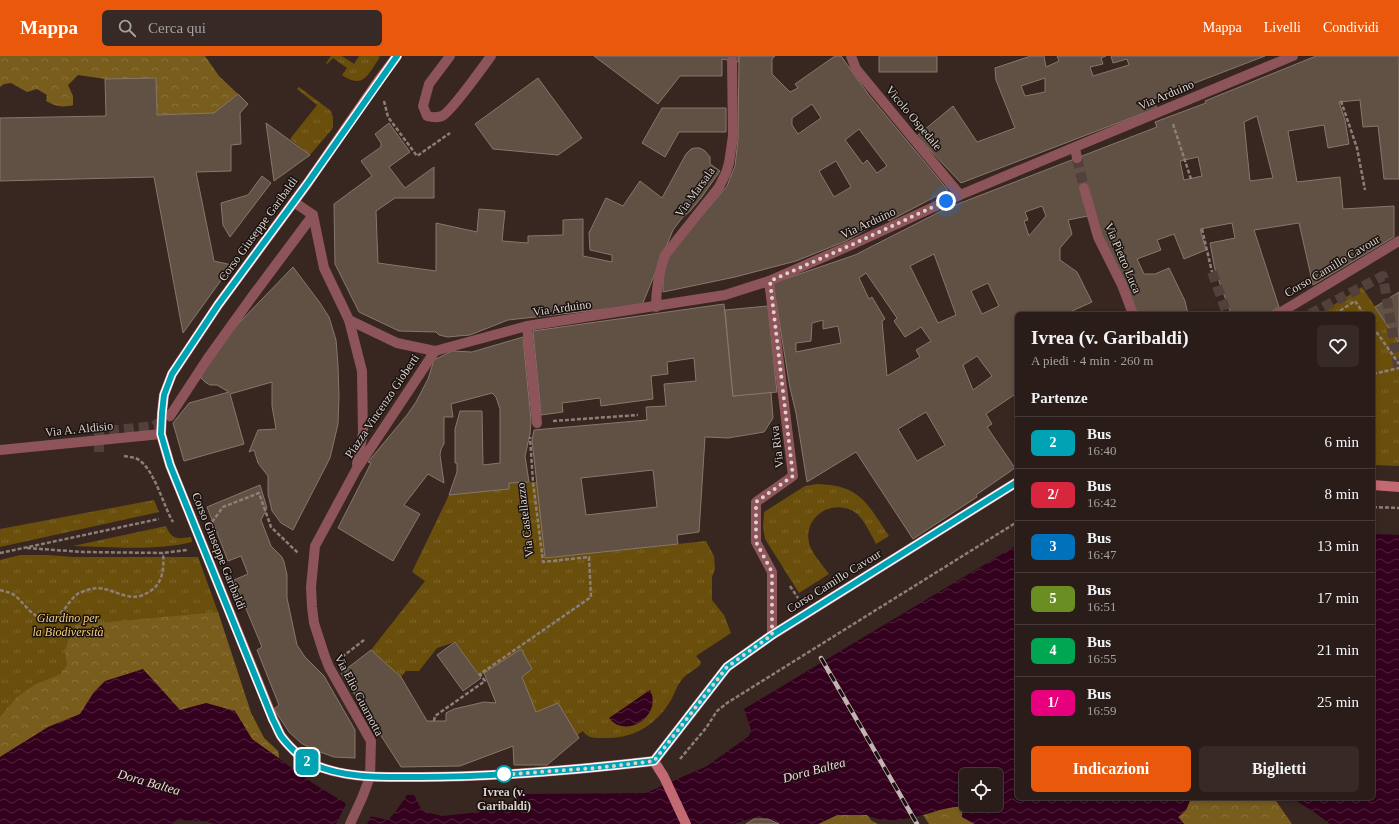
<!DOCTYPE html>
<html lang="it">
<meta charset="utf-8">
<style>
body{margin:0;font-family:"Times New Roman",serif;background:#362926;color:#f1f3f6;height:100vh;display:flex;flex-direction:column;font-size:15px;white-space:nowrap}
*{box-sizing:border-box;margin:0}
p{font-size:13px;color:#a5a1a2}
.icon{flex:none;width:22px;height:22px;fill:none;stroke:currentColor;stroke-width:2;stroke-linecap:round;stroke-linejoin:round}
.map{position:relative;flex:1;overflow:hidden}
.side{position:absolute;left:1015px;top:256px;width:360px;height:488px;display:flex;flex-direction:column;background:#2a1c19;border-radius:6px;box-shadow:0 2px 6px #0003,0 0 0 1px #463a38}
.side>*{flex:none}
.badge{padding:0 8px;border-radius:6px;font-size:14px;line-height:26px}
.fabs{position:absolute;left:959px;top:712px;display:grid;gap:8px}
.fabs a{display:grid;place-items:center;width:44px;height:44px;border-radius:6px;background:#2a1c19;box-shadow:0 2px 6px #0003,0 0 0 1px #463a38;font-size:20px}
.you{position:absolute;width:20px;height:20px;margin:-10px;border:3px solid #fff;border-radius:50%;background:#1a73e8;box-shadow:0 0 0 6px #1a73e833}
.map>.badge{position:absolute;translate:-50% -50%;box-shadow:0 0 0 2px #fff}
h2{padding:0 16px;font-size:15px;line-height:36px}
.round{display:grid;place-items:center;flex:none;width:42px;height:42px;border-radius:6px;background:#362926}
.head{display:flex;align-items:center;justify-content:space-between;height:68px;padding:0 16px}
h1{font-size:19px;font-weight:600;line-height:30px}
.action{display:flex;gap:8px;margin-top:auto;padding:8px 16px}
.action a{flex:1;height:46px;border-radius:6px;background:#ea580c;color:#fff;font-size:16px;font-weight:600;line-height:46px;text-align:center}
.action a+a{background:#362926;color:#f1f3f6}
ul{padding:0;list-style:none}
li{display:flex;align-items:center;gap:12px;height:52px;padding:0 16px;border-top:1px solid #463a38}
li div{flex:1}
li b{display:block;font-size:15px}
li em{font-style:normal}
li .badge{min-width:44px;font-weight:700;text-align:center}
header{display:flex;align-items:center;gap:24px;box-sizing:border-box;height:56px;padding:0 20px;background:#ea580c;color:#fff}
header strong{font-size:19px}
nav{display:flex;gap:22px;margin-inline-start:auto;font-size:14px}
.search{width:280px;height:36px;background:#362926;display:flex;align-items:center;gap:10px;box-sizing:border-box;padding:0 14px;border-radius:6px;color:#a5a1a2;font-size:15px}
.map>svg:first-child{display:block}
</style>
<header>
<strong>Mappa</strong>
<div class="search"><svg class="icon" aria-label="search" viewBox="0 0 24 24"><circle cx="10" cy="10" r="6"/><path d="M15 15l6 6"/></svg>Cerca qui</div>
<nav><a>Mappa</a><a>Livelli</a><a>Condividi</a></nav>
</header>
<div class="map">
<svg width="1399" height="768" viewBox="0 0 1399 768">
<defs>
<pattern id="grass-tufts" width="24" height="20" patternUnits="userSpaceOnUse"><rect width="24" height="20" fill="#694f0b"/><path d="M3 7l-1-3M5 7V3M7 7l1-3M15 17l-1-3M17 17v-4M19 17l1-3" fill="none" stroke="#7e672e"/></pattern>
<pattern id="forest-crowns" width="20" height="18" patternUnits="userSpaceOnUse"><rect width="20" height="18" fill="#785d1d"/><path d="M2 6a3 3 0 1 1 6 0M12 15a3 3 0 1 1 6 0" fill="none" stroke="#8b733d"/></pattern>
<pattern id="water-waves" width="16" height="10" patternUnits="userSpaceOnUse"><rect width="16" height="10" fill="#33001e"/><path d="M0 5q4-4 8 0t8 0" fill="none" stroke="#50243e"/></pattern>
</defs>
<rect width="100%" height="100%" fill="#382621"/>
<g fill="url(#grass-tufts)">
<path d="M331,0H342L354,8L359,0H378L380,1C368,18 364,34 342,19L347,12L333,2L327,8L326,7Z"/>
<polygon points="299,31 331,55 333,62 333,72 310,99 290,83 317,49 297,33"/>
<polygon points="1362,231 1399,287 1399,410 1373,409 1373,258 1319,258"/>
<path d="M537,426L545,502L706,485L714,500L715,513L712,521V544L724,559L731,577L696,600L701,606L700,609C695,614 688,617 683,622C677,629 675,637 671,644C657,668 634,683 605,682C596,682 588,683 583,675L577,679L558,647L536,656L522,621L532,613L521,593L480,620L455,586L437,592L419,615H406L401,621L371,594L425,525L412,516L449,439L509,433V427Z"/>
<path d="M817,428C860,429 867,447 889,480L876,488C872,480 863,462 856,457C834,441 803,460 809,487C811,496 823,510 829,518L799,537L765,483L763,471L764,456L805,430Z"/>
<polygon points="154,444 159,456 0,491 0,473"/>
<path d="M166,470C172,484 177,483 191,481L192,486C158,495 109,491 73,490Z"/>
<polygon points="20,499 48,499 73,501 198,501 218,556 251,657 264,682 278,695 279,702 252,683 17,690 0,701 0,504"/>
</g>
<g fill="url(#forest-crowns)">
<path d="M0,0H205L219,20L238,38L214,57L157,59L155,22L105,23L78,19L68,29L73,40V49C62,52 55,50 46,45L47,39L37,33L27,36L11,27L4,28L0,31Z"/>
<polygon points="218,556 251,657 264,682 278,695 279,702 252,683 235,655 206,647 180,655 94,636 80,658 48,671 0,701 0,661 17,641 36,628 61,618 67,609 65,595 68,585 76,569"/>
<polygon points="1191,742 1274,742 1292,768 1184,768 1178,761 1186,754"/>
<polygon points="964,750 962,761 975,768 929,768 923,759 948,751"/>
<polygon points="858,758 867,759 872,765 878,768 818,768 837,759"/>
</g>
<g fill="url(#water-waves)" fill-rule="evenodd">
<polygon points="1373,478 1399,479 1399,768 1330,768 1314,756 1292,742 1373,742"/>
<path d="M1017,489V742H1191L1186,754L1178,761L1184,768H975L962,761L963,750C952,751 941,753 930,757C910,763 883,768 867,759H837L818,768H778L759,760L734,768H215L204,765L176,764L173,768H0V701L48,671L80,658L94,636L105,625L143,613L180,654L206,647L235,655L252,683L314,728L345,747L355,757L388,764L396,755L407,739H414L422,755L442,760L471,757L509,749L523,738L646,737L707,710L749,680L751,674L744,653ZM966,719H996V749H966Z"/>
<path d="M650,634C663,659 626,684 609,662Z"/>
</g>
<polygon fill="#382621" points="347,746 356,755 372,759 367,768 336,768"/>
<g fill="#605144" stroke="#88776a" fill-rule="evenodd">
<polygon points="594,0 739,0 739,6 722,3 722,20 680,20 658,48"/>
<path d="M739,0H775L772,3V18L790,36L798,32L795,28L835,0H841L868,38L948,134L889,165L886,162L846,185L796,205L735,221L663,236V212L668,200L727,130L735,110L738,83ZM812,48L821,62L798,78L792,69V62ZM859,73L887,110L877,117L867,104L863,108L845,84ZM836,105L851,131L834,141L819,115Z"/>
<rect x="879" y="0" width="58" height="16"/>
<path d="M1031,0H1044L1046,11L1059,5L1057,0H1106L1101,2L1103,8L1090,11L1093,20L1129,9L1127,3L1113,7L1111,0H1265L1153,43L1157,52L961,127L917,80L953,50L977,86L1015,72L996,24L995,12ZM1045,22V36L1025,40L1021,30Z"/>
<path d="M1316,0H1399V123H1384L1378,70L1363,71L1360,44L1339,46L1345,64L1349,88L1328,92L1324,69L1288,75L1297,126L1340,121L1343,153L1394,150V181L1313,229L1299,167L1254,174L1279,251L1268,258H1231L1215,214L1210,187L1235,182L1232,167L1200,173L1206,194L1184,203L1174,178L1157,184L1161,194L1137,203L1144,218H1155L1169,212L1185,245L1188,258H1137L1088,160L1068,164L1072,178L1060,192V204L1077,216L1092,246L1072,255L1074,258H1017V337L986,358L992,368L987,371L1015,412L976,439L977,441L913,483L856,396L807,426L796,357L790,332L773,227L855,199L945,153L1157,71L1155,66L1206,47L1205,45ZM1257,60L1273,122L1250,125L1244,66ZM1198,101L1202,120L1184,124L1180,105ZM1042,150L1046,160L1029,180L1024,165L1028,164L1025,156ZM934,198L956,259L938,267L910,210ZM866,217L897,262L894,265L905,281L921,271L931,285L916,294L920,301L887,320L882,265L885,263L872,241L869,243L859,222ZM988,227L999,250L982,258L971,235ZM823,264V273L838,270L841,287L796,296V287L811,285L812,267ZM977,300L992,320L973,334L963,309ZM926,356L945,389L917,405L898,373Z"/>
<polygon points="156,22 157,59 214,57 238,38 248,48 240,57 241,88 231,89 231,115 196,116 214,205 232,209 183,277 154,121 0,125 0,62 106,60 105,23"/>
<polygon points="538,22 582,82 558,99 493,93 475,68"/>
<polygon points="662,52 726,52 726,76 679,76 665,101 642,87"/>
<polygon points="266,67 310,99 274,125"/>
<polygon points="389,67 410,96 389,111 405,132 434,111 434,142 395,142 376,155 378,207 436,215 436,167 477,176 479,153 505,155 502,185 528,187 528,180 563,179 563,164 583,163 583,200 612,206 612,199 590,194 589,177 606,142 623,150 640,125 662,142 686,98 691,93 695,92 700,92 705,95 710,101 710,108 720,115 701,142 690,155 682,162 673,174 642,249 508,264 470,279 458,280 448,281 439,279 436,276 399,275 359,256 335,208 334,148 372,120 361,105 381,91 381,87 375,78"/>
<polygon points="262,120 271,127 230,181 223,169 221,147 248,139"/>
<polygon points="293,211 320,247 329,261 336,284 338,309 339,340 338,368 330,402 293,474 281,467 272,455 268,438 268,420 258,407 254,394 249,396 258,374 276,373 272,350 272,326 230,338 244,388 184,405 173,367 189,347 229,336 217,329 210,329 205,326 201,322 201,316 237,269"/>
<polygon points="1399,236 1399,287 1375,251"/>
<path d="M724,248L733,340L771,336L773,362L764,376L728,382L705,381L699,476L677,479L678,488L545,502L532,384L534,374L647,364L646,351L666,350L664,328L696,325L694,302L667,306L668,318L651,320L653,343L601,350L600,342L562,347L563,356L541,359L533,275ZM653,414L657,451L586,459L581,422Z"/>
<polygon points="768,250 777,336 733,340 725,254"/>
<polygon points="523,281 531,364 530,378 525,400 529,426 509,427 509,433 449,439 457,416 457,407 455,407 455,373 460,355 482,355 483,409 500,407 500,353 496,341 492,337 451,348 453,361 444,361 444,388 441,393 440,399 444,427 428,418 404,449 420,458 393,505 338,472 371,407 368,406 407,359 416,346 428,323 434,304 452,295 472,296"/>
<polygon points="260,429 267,452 261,464 271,490 282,501 284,506 287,519 287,542 297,589 305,601 324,620 355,674 355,702 334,701 312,693 301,687 289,676 274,653 279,649 257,594 262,591 234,524 248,518 241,500 228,505 207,451"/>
<polygon points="455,586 481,622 463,635 437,599"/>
<polygon points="521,593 532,613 522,621 536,656 558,647 579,682 547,709 514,709 513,690 460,710 401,711 341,617 371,594 401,621 427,665 446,665 446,657 454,653 484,646 496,647 484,617"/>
<polygon points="754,763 768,763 779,768 746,768"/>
</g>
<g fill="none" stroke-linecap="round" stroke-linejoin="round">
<g stroke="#51403b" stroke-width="10" stroke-dasharray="10 5" stroke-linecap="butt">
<polyline points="1077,102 1084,132"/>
<polyline points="1212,216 1227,258"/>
<polyline points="1310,258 1383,220 1399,316"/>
<polyline points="99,396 99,376 154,370 168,361"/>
</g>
<g stroke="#8d7e7a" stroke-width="2.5" stroke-dasharray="4 2" stroke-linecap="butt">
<polyline points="384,45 388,61 417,100 450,77"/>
<polyline points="1341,45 1357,92 1365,134"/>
<polyline points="1173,68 1191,123"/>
<polyline points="1202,173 1212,216"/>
<polyline points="1335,258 1355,245 1364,258"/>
<polyline points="1373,271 1399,308"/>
<polyline points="1373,318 1399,312"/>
<polyline points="553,365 638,359"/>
<path d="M124,400C129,401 135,401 139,404C155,415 163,449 173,466"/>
<polyline points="1373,451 1399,452"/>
<polyline points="212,466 223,451 259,437 271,471 298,497"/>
<polyline points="27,492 83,496 163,497 187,494"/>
<polyline points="0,497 159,463"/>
<polyline points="790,530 798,542"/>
<path d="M0,534C5,536 11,536 14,539C25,547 31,561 45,563C61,567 67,544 79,537C81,536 85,535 87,534C113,525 127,554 153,533C164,524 164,509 163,497"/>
<polyline points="342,601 364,584"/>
<polyline points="434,665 435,660 485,625 480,618 591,541 589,501 543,506 533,426 530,381"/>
<polyline points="680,703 706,672 717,655 727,647 1017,466"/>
</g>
<g stroke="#8d5459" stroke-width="10">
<path d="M450,0L429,28L423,50L427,60C431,61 437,62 442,60C451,56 483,11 491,0"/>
<polyline points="851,0 856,13 960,139"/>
<polyline points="1075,92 1077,102"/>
<polyline points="1084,132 1098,181 1122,229 1133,258"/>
<polyline points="294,146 313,159 324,212 349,264 362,315 363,377 357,408"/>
<polyline points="769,225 793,420 756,446 756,486 772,516 772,579"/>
<path d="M656,251C656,233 659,216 665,199L719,131L726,117L729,107L733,80L732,5"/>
<polyline points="1278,258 1399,185"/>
<polyline points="349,264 397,287 435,295 527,270 725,239 769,225 849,190 960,139 1293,0"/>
<polyline points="527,270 537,367"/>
<polyline points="170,360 208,302 254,238 313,159"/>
<polyline points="0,394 161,378"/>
<polyline points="350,768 362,742 370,721 371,685 329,611 324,598 314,567 312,551 311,531 315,490 356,414 435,295"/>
</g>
<g stroke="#c36972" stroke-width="10">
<path d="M397,0L379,24L307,128L218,249L172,318L164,339L162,357L161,378L170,409L273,663C276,669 278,675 281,680C286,687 302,704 310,707C344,723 383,721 420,721C498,721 576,714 654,705"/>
<polyline points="1373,429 1399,431"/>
<polyline points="654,705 727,611 772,579 1017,426"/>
<polyline points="654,705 664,721 686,768"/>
</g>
<g stroke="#c1b4b1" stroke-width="4.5">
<polyline id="rail" points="821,602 917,768"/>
</g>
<use href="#rail" stroke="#19120f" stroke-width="3" stroke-dasharray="9" stroke-linecap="butt"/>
</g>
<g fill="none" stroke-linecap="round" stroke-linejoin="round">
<g stroke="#fff" stroke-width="9">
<path id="line" d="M397,0L307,128L218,249L172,318L164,339L162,357L161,378L170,409L273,664C276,669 278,675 281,680C286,687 302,704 310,707C344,723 383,721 420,721C498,721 576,714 654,705L727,611L772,579L1017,426"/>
</g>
<use href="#line" stroke="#00a3b4" stroke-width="6"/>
<polyline stroke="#ded2cf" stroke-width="4" stroke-dasharray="0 7.2" points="504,718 498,719 597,712 654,705 727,611 772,579 772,516 756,486 756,446 793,420 770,225 849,190 946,145"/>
</g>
<circle fill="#fff" stroke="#00a3b4" stroke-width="2" cx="504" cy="718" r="8"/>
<g text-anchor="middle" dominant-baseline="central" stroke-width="3" stroke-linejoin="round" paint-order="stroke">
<g font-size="12" fill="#ded2cf" stroke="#19120f">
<text transform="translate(1166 39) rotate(-23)">Via Arduino</text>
<text transform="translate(914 62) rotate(50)">Vicolo Ospedale</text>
<text transform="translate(695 136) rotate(-54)">Via Marsala</text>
<text transform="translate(868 167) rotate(-25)">Via Arduino</text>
<text transform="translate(258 173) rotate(-54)">Corso Giuseppe Garibaldi</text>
<text transform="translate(1123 202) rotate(67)">Via Pietro Luca</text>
<text transform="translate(1332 210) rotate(-31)">Corso Camillo Cavour</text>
<text transform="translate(562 252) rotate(-8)">Via Arduino</text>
<text transform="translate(382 350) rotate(-56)">Piazza Vincenzo Gioberti</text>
<text transform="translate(79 373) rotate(-6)">Via A. Aldisio</text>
<text transform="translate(777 391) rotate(-97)">Via Riva</text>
<text transform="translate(525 464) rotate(-97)">Via Castellazzo</text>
<text transform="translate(219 495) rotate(68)">Corso Giuseppe Garibaldi</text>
<text transform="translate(834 525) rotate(-32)">Corso Camillo Cavour</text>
<text transform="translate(359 639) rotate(62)">Via Elio Guarnotta</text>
</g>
<g font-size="12" font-style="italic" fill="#f8d17e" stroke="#19120f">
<text x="68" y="562">Giardino per<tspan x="68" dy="14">la Biodiversità</tspan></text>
</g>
<g font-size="12" font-weight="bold" fill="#ded2cf" stroke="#19120f">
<text x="504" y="736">Ivrea (v.<tspan x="504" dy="14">Garibaldi)</tspan></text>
</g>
<g font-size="13" font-style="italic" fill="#fccfe2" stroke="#19120f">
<text transform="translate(814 714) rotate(-15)">Dora Baltea</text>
<text transform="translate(149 726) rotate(16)">Dora Baltea</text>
</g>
</g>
</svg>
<div class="fabs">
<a><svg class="icon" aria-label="locate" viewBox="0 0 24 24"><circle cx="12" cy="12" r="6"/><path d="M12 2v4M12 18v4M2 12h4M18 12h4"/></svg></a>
</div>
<div class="you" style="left:946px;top:145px"></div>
<b class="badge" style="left:307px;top:706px;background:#00a3b4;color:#fff">2</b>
<section class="side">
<div class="head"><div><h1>Ivrea (v. Garibaldi)</h1><p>A piedi · 4 min · 260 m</p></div><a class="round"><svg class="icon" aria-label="heart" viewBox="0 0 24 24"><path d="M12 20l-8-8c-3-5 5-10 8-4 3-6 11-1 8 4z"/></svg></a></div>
<h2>Partenze</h2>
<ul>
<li><span class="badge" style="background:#00a3b4;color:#fff">2</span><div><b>Bus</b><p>16:40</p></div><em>6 min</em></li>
<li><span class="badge" style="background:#d7263d;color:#fff">2/</span><div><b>Bus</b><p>16:42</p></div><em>8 min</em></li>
<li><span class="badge" style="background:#0072bc;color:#fff">3</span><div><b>Bus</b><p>16:47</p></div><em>13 min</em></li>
<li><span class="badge" style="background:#6b8e23;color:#fff">5</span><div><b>Bus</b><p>16:51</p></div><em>17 min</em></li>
<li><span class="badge" style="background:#00a651;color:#fff">4</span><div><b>Bus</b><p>16:55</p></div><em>21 min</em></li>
<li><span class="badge" style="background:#e6007e;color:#fff">1/</span><div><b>Bus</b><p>16:59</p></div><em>25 min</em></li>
</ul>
<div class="action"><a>Indicazioni</a><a>Biglietti</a></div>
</section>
</div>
